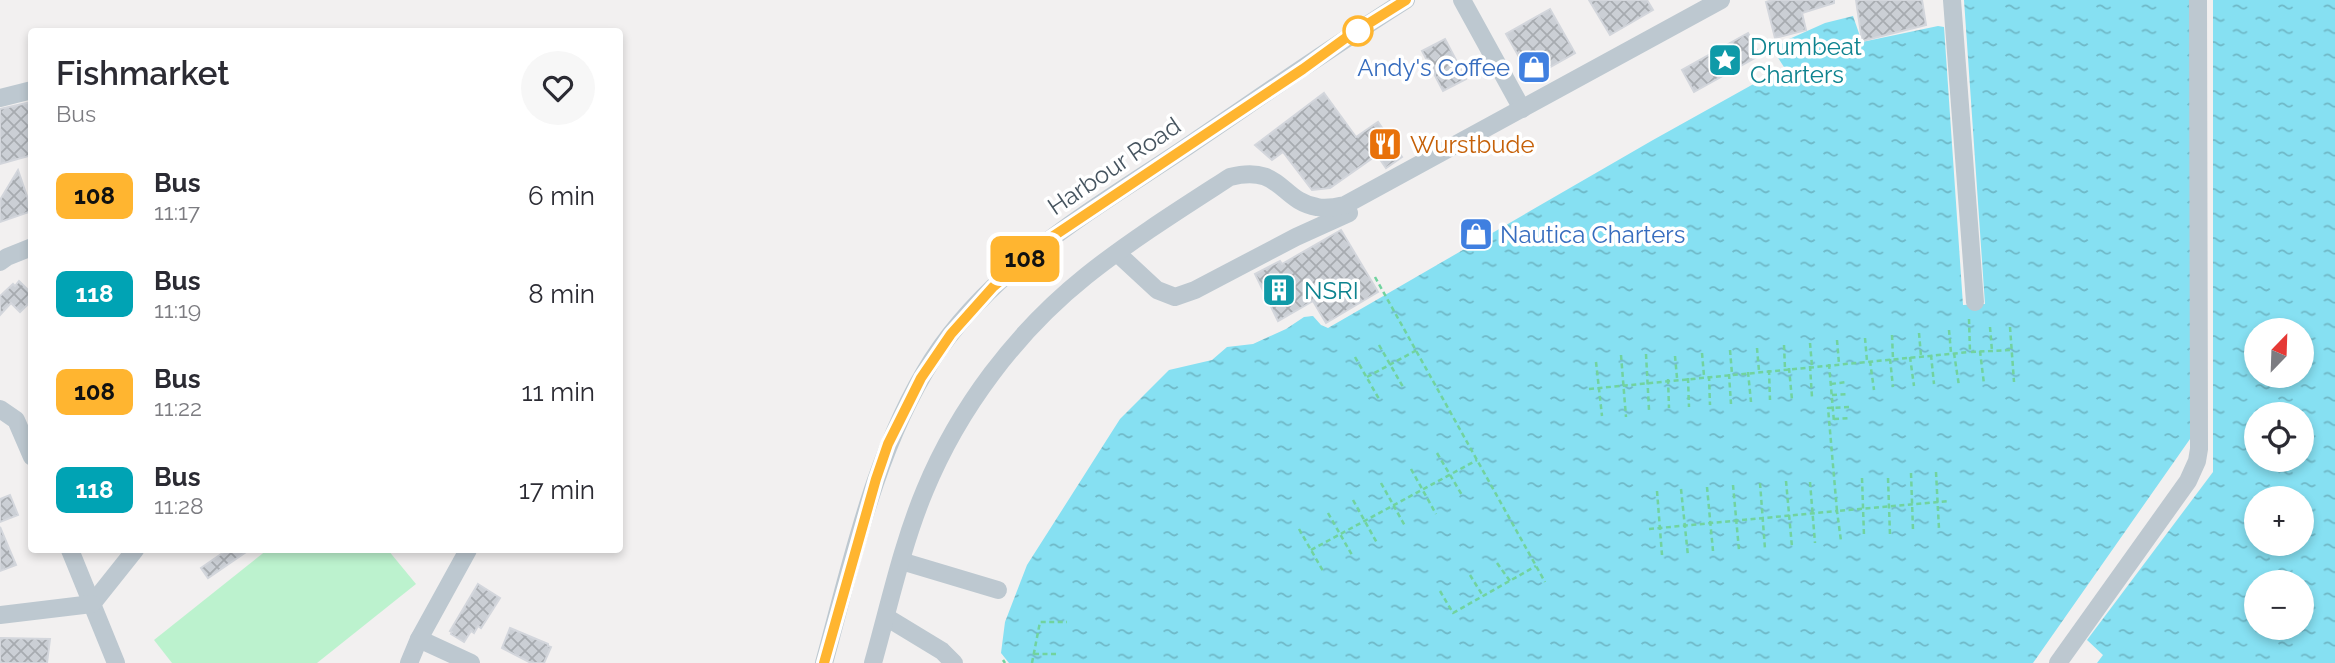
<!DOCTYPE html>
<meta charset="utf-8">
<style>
body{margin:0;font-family:Raleway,sans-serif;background:#f7f7f7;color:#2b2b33;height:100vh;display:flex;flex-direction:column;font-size:26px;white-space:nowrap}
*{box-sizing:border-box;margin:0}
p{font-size:23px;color:#7c7c81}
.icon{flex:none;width:38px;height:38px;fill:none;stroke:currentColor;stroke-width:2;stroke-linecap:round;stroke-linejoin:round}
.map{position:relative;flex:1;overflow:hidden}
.details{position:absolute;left:28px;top:28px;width:595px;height:525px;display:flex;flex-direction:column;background:#fff;border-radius:7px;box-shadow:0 4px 10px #0003}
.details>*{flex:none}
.badge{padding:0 14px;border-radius:10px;font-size:24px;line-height:46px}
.needle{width:46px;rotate:23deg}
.buttons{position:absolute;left:2244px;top:318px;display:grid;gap:14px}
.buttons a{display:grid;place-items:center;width:70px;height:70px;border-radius:50%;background:#fff;box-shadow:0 4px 10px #0003;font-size:35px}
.map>.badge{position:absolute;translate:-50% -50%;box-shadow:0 0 0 4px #fff}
.round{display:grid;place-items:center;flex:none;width:74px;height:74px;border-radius:37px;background:#f7f7f7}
.head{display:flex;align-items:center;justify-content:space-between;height:119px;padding:0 28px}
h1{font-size:33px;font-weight:600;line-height:52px}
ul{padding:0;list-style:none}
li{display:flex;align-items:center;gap:21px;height:98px;padding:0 28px}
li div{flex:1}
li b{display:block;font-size:26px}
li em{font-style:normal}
li .badge{min-width:77px;font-weight:700;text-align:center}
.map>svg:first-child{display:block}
</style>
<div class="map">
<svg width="2335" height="663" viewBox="0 0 2335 663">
<defs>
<pattern id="water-ripples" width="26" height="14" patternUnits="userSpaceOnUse" patternTransform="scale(1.75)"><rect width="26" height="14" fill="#86e0f2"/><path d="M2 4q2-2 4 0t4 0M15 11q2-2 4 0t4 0" fill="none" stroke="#6fb8c7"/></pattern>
<pattern id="building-cross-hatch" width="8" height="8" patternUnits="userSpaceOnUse" patternTransform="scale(1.75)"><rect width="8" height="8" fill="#cbcfd5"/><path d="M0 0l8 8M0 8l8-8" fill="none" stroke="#a7abb0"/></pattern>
</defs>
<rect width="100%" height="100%" fill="#f2f0f0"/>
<polygon fill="#bcf2ce" points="267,550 388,550 416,584 317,663 172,663 154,640"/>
<g fill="url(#water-ripples)" fill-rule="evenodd">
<polygon points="1964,0 2190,0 2190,439 2033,663 1009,663 1001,653 1005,622 1027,565 1120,419 1169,370 1212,360 1227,347 1253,344 1286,329 1304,317 1313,316 1321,325 1328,328 1653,140 1784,67 1773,50 1787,40 1825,23 1853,16 1862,42 1938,26 1944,27 1963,305 1985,304"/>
<path d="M2213,0H2335V663H2097L2103,655L2087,640L2213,472ZM2256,331H2301V376H2256ZM2256,415H2301V460H2256ZM2256,499H2301V544H2256ZM2256,583H2301V628H2256Z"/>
</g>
<g fill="url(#building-cross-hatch)" stroke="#d3d6dc" stroke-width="2">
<polygon points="1589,0 1647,0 1653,10 1610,35"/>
<polygon points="1773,0 1834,0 1834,3 1802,13 1806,30 1775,38 1766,2"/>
<polygon points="1856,0 1922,0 1926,25 1862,41"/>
<polygon points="1550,9 1575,53 1531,78 1506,34"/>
<polygon points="1748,33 1760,55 1694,92 1682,70"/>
<polygon points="1445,39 1466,79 1443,91 1422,51"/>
<polygon points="1324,93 1356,137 1378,122 1402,157 1386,168 1377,155 1330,188 1312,190 1283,152 1272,160 1255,145"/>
<polygon points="31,102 32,155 0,164 0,109"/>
<polygon points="18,170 32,211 0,222 0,200"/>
<polygon points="1341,230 1378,292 1326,323 1313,301 1278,321 1255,274 1280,261 1282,264"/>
<polygon points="19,281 32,294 32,300 20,312 11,303 0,315 0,296 13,284 15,286"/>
<polygon points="10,495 18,515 0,522 0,499"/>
<polygon points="0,527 16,565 0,571"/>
<polygon points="227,550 249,550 208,578 201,568"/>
<polygon points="478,584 500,598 481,628 478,626 474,633 471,631 464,642 451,634 452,632 450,631"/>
<polygon points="510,628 548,644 548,646 551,647 544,663 531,663 502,648"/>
<polygon points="0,638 50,639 47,663 0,663"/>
</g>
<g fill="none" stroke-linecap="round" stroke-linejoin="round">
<g stroke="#71d39e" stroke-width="2.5" stroke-dasharray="5 3.5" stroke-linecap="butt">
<polyline points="1375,277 1545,582"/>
<polyline points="1969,319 1970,352 2011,350"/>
<polyline points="1990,327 1992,351"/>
<polyline points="2010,327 2014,382"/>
<polyline points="1949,330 1951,353"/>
<polyline points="1919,333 1921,356"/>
<polyline points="1892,335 1893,359"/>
<polyline points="1865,338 1867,361"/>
<polyline points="1837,340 1839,364"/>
<polyline points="1810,343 1812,366"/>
<polyline points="1379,345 1403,387"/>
<polyline points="1784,345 1785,369"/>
<polyline points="1757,348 1759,371"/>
<polyline points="1730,350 1732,374"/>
<polyline points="1980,351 1984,384"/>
<polyline points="1702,353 1704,376"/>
<polyline points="1954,353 1959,386"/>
<polyline points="1646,354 1649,410"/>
<polyline points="1621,355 1626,417"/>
<polyline points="1931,355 1934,384"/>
<polyline points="1675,356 1677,378"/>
<polyline points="1355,357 1379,399"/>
<polyline points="1910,357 1914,386"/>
<polyline points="1890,359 1893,387"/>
<polyline points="1870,361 1874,390"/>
<polyline points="1596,362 1602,416"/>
<polyline points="1829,364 1834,422"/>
<polyline points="1810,366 1812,397"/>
<polyline points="1789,368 1792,400"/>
<polyline points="1769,370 1770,400"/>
<polyline points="1748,372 1751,402"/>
<polyline points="1729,374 1731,404"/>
<polyline points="1709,376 1710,405"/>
<polyline points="1367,377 1417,350"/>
<polyline points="1688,378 1689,407"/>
<polyline points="1668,379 1669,408"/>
<polyline points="1831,384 1847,382"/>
<polyline points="1589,389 1970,352"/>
<polyline points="1832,395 1848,394"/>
<polyline points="1849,407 1828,408 1837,511 1950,501"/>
<polyline points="1834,419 1851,418"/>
<polyline points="1437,453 1462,495"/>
<polyline points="1411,469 1436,514"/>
<polyline points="1936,472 1939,529"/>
<polyline points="1911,473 1913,530"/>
<polyline points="1862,478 1864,536"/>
<polyline points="1888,478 1890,535"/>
<polyline points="1786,481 1792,547"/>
<polyline points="1810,482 1815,543"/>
<polyline points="1381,483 1405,526"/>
<polyline points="1760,483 1765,549"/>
<polyline points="1733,485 1739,550"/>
<polyline points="1707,487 1713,551"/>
<polyline points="1681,489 1688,556"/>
<polyline points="1657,491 1662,555"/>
<polyline points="1353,500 1377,543"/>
<polyline points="1328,513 1352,555"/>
<polyline points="1299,529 1323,571"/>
<polyline points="1649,529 1837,511 1841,541"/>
<polyline points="1311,550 1477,460"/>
<polyline points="1497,563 1510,581"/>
<polyline points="1470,575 1483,596"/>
<polyline points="1440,591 1453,613 1536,566"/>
<polyline points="1034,654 1059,654"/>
<polyline points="1003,660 1005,663"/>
<polyline points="1032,663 1040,622 1067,622"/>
</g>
<g stroke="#bdc8d0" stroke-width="18">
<polyline points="1462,0 1522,109"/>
<polyline points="1952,0 1975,302"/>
<polyline points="0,98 32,90"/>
<polyline points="1117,253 1157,290 1175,297 1195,290 1296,237 1349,213"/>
<polyline points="0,262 7,257 32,247"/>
<polyline points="0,409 16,420 32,457"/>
<polyline points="70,550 116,663"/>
<polyline points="901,561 998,590"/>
<polyline points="92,604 135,550"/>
<polyline points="0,615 92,604"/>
<polyline points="886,617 942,651 954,663"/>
<polyline points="419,639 471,663"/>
<polyline points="409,663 419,639 468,550"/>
<path d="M824,663C852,561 875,450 932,360C992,267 1092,210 1182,150C1256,100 1330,48 1406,0"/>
<path d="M873,663C889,606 902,545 925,490C959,408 1016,332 1086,276C1131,240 1182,208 1230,177C1282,164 1280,201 1317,207C1326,209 1336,207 1345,205L1721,0"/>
<polyline points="2058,663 2188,481 2197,461 2199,449 2198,0"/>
</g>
</g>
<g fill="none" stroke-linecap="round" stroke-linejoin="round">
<g stroke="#fff" stroke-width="16">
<polyline id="line" points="824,663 876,479 888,444 921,378 951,334 993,287 1049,239 1303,69 1347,37 1406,0"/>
</g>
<use href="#line" stroke="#ffb530" stroke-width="10"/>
</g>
<defs>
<g id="sight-square" transform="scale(1.75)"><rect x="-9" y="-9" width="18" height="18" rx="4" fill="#0f9aa8" stroke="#fff"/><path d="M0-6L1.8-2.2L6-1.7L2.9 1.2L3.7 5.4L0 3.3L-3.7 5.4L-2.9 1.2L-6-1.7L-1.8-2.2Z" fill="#fff"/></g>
<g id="shop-square" transform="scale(1.75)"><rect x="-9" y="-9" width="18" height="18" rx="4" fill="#3f7fe0" stroke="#fff"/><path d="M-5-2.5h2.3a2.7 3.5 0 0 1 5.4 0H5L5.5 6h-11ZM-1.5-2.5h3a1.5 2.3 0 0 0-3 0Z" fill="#fff"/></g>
<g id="restaurant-square" transform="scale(1.75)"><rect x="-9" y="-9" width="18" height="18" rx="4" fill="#e8710a" stroke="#fff"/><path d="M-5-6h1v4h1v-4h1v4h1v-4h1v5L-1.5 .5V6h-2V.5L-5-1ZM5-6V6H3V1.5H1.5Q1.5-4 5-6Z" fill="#fff"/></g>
<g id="building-square" transform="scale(1.75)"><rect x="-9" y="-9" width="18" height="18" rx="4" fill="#0f9aa8" stroke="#fff"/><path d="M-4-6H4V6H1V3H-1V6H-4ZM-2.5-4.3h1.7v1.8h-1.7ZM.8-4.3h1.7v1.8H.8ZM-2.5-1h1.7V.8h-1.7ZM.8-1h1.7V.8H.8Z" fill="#fff"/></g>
</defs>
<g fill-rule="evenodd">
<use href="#sight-square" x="1725" y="60"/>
<use href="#shop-square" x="1534" y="67"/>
<use href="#restaurant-square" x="1385" y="144"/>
<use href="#shop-square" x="1476" y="234"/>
<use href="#building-square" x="1279" y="290"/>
</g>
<circle fill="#fff" stroke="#ffb530" stroke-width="3.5" cx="1358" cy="31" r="14"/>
<g text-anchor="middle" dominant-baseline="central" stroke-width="7" stroke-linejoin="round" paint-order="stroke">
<g font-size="24" fill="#0d838f" stroke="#fff" text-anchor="start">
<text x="1750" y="46">Drumbeat<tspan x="1750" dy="28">Charters</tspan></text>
<text x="1304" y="290">NSRI</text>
</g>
<g font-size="24" fill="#366cbe" stroke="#fff" text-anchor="end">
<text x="1510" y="67">Andy's Coffee</text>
<text x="1500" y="234" text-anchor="start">Nautica Charters</text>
</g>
<g font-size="24" fill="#c56008" stroke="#fff" text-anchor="start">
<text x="1410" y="144">Wurstbude</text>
</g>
<g font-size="24" fill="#46545f" stroke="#fff">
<text transform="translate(1114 166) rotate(-34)">Harbour Road</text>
</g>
</g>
</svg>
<div class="buttons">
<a><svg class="needle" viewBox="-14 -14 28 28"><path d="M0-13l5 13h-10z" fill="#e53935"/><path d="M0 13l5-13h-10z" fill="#7c7c81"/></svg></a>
<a><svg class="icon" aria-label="locate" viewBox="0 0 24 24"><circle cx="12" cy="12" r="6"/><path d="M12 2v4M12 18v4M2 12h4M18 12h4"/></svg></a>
<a>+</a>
<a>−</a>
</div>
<b class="badge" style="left:1025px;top:259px;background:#ffb530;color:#111">108</b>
<section class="details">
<div class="head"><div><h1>Fishmarket</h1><p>Bus</p></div><a class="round"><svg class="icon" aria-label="heart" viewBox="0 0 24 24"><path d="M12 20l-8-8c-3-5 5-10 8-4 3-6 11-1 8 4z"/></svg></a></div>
<ul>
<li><span class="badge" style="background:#ffb530;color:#111">108</span><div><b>Bus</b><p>11:17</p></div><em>6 min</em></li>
<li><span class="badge" style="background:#00a3b4;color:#fff">118</span><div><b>Bus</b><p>11:19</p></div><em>8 min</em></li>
<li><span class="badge" style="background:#ffb530;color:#111">108</span><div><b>Bus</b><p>11:22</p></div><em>11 min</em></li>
<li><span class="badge" style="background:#00a3b4;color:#fff">118</span><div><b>Bus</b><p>11:28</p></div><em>17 min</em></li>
</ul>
</section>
</div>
